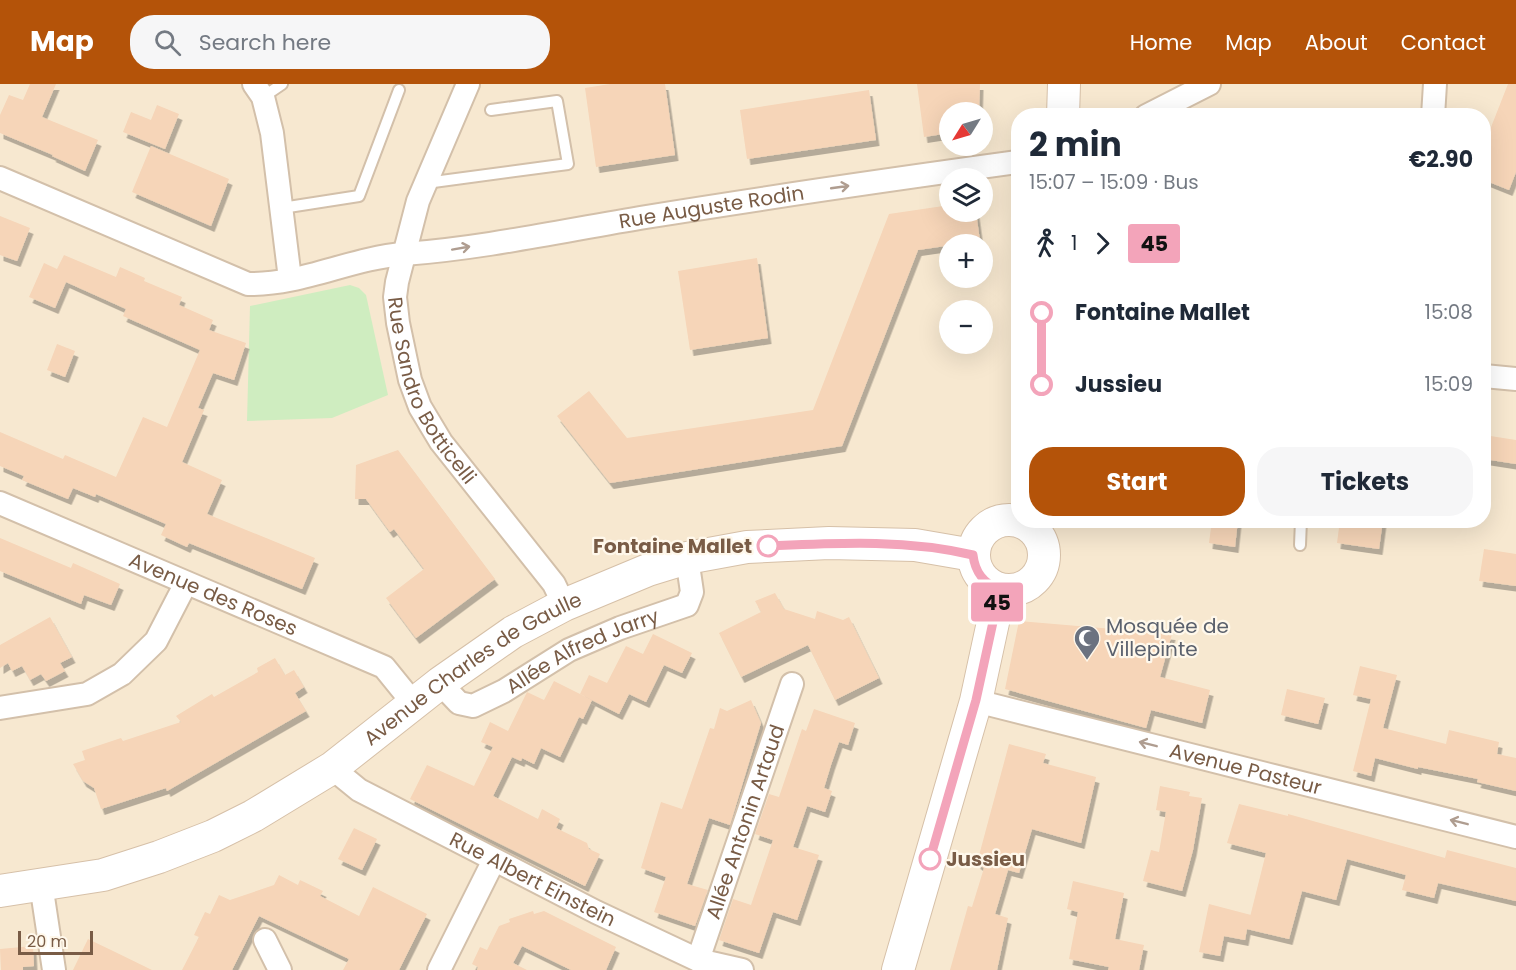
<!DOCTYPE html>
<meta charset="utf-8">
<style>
body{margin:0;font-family:Poppins,sans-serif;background:#f6f6f7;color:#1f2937;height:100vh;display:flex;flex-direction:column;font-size:22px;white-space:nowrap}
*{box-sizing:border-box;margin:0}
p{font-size:20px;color:#747a83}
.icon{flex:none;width:33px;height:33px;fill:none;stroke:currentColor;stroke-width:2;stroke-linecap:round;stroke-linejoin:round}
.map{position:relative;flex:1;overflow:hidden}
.panel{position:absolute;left:1011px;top:24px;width:480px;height:420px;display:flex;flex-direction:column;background:#fff;border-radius:24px;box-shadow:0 6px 24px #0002}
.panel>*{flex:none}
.badge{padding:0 12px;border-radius:4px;font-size:21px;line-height:39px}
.needle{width:39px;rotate:233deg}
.fabs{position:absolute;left:939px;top:18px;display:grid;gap:12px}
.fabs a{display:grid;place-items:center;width:54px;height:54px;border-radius:50%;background:#fff;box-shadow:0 6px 24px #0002;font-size:30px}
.scale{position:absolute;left:18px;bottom:15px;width:75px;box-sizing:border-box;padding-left:6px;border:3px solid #795c46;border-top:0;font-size:16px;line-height:21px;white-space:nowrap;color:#795c46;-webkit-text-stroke:4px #fff8eb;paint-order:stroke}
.map>.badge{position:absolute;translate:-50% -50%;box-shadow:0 0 0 3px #fff}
.legs{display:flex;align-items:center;gap:9px;height:66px;padding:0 18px;font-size:20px}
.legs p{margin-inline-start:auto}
.summary{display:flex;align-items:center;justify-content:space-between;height:102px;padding:0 18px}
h1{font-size:33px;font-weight:700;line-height:45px}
.primary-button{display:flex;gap:12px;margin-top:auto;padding:12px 18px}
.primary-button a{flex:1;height:69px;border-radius:24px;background:#b45309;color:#fff;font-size:24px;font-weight:700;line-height:69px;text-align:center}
.primary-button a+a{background:#f6f6f7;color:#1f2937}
ul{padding:0 18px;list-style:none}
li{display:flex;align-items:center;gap:21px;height:72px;font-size:22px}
li i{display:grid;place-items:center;width:9px;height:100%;margin:0 8px;background:currentColor}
li i::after{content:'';width:15px;height:15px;margin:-8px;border:4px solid;border-radius:50%;background:#fff}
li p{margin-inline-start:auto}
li:first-child i{background:linear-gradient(#0000 50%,currentColor 0)}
li:last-child i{background:linear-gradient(currentColor 50%,#0000 0)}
header{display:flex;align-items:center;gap:36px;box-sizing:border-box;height:84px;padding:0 30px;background:#b45309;color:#fff}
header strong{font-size:28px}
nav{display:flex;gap:33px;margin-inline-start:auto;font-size:21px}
.search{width:420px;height:54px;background:#f6f6f7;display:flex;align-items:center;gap:15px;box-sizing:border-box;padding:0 21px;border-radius:24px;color:#747a83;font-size:22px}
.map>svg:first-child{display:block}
</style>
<header>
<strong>Map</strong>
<div class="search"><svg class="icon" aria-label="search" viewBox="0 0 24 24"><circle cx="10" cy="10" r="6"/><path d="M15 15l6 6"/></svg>Search here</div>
<nav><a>Home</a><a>Map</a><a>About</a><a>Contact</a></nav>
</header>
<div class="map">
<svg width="1516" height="886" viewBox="0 0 1516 886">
<defs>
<filter id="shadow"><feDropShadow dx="3.5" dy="6" stdDeviation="0" flood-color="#0004"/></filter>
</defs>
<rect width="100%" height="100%" fill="#fef5e3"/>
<path fill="#f7e8d0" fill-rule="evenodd" d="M0,0H1516V886H0ZM950,28H982V62H950ZM1018,32H1484V436H1018ZM950,94H982V128H950ZM950,160H982V194H950ZM950,226H982V260H950Z"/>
<polygon fill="#cfedc0" points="350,201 359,204 366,211 388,311 332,334 247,337 250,222"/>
<g fill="#f6d5b8" filter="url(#shadow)">
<polygon points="30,0 56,0 42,33 98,56 85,87 52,72 53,71 0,49 0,31 9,11 23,16"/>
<polygon points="610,0 665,0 675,71 596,83 585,4"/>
<polygon points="917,0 980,0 979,28 950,28 950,49 924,53"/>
<polygon points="1508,0 1516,0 1516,88 1509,106 1484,96 1484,61"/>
<polygon points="869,6 876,56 747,75 740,26"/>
<polygon points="157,21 179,30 165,65 123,48 131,28 151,36"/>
<polygon points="151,62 229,95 211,142 132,108"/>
<polygon points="950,121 950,128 976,128 980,157 918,166 842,362 610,399 557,332 589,307 627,354 813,326 889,130"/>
<polygon points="0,132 30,144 17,177 0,171"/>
<polygon points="64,171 116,193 120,183 145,194 144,197 182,213 179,221 213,236 209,246 246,259 234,296 213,289 198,324 204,326 182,378 222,396 207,430 315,474 302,505 189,459 187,463 161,451 166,440 96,410 95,413 73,404 68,415 22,396 24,392 0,382 0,348 63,375 65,371 116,393 143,333 167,343 200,266 123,232 126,225 66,198 55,224 29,213 44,179 57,185"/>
<polygon points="757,174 768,254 690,266 678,187"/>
<polygon points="57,260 75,267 65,293 47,286"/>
<polygon points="1484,351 1516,356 1516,380 1484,375"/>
<polygon points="398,366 495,495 416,554 386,514 424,485 394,445 390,448 366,415 355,415 356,381"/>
<polygon points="1212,436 1238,436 1235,463 1209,459"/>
<polygon points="1340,436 1383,436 1379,465 1337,459"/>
<polygon points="0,454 71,484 73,479 120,500 111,521 84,511 81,520 0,487"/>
<polygon points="1484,465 1516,470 1516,502 1479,497"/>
<polygon points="775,509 784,525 815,535 817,527 843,536 849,533 879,594 835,616 808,561 741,593 719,549 761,528 755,517"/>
<polygon points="50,533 72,573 60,579 65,587 46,597 41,590 30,596 22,582 12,587 8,579 0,584 0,561"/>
<polygon points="1019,537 1172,550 1160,593 1210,606 1202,639 1151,626 1146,644 1005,605"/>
<polygon points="653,550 692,569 682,589 664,581 646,618 629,610 619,630 580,610 589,591 607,599 626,562 643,570"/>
<polygon points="275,574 285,591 294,586 304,603 295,609 306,627 167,707 166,704 101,725 94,704 83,697 73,680 85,676 82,667 121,654 123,657 181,638 176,632 212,610 214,613 258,588 257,584"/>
<polygon points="1360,582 1397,591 1383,644 1446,660 1449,646 1499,658 1497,670 1516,674 1516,707 1477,698 1478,695 1418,683 1418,685 1375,674 1371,692 1353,687 1371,615 1353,611"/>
<polygon points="554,597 592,616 583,635 579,633 560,673 541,664 534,680 522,674 521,677 512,673 493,712 538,735 542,725 560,735 556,744 587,759 589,765 600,770 585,802 410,715 427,681 474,702 493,663 481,658 490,638 508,647 527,608 544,616"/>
<polygon points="1287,605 1325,614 1318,640 1281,631"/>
<polygon points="751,616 761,639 730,741 709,734 687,800 708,806 695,842 654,828 666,793 641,784 661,718 682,725 710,644 714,645 720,624 727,627"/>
<polygon points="814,625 855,639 848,661 839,658 831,681 824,704 832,707 825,728 807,722 793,763 819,771 797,836 773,828 759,869 719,856 733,815 751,821 773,756 755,750 769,710 779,713 802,645 806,647"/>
<polygon points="1009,660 1046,670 1043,679 1096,693 1081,759 1032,745 1019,789 1008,786 995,830 1008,834 997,886 950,886 968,822 972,823 984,784 977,779"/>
<polygon points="1160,702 1190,708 1189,712 1202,714 1193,766 1182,807 1143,797 1151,766 1159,768 1166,728 1156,726"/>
<polygon points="1239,720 1288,732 1288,730 1445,774 1447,766 1516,784 1516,817 1438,799 1434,814 1402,806 1406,791 1347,775 1336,816 1302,807 1289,855 1247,845 1245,856 1224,852 1220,872 1199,868 1209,820 1251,831 1249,837 1266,769 1227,759"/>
<polygon points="354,744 377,755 362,786 338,775"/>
<polygon points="279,791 298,801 300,796 323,807 320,812 359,832 373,803 427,830 399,886 343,886 349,875 259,832 232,886 182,886 199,853 194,851 205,828 210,830 219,811 230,816 274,801"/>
<polygon points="1073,797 1124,809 1115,855 1144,861 1139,886 1108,886 1109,883 1069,875 1078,828 1067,825"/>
<polygon points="533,827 534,830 544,827 616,863 606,886 571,886 522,862 513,879 527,886 477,886 478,883 472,880 480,863 487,866 499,842 510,838 509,835"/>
<polygon points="88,855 111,866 152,886 73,886"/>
<polygon points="33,862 34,882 23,883 23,886 1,886 0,865"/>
</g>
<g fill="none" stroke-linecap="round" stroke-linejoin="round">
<g stroke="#d3c0aa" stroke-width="14">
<g id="lane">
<polyline points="263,13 282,0"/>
<polyline points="426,99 568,80 557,17 491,26"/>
<polyline points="282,124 359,112 399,6"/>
<polyline points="1300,461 1301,436"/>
</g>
</g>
<g stroke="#d3c0aa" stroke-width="26">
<g id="street">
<polyline points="254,0 263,13 272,49 290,195"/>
<path id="s1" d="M468,0L418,117L397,198L395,213L398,239L410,296L420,323L441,358L554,500L564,521"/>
<polyline points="1146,32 1209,0"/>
<polyline points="1433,32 1435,0"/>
<path id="s2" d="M0,94L248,200C302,201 351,174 404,170C485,164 566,146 646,133C770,113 894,95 1018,78"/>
<polyline points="1484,292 1516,295"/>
<path id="s3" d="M0,419L384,583L414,620"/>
<path id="s4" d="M440,599L459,619L473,622L504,607L569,566L620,544L687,521L692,508L687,474"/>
<path id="s5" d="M976,617L1516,753"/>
<polyline points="0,624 87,610 122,590 156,557 186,499"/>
<path id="s6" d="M332,684L359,706L596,828L698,876L742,886"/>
<polyline points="41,800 54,886"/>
<polyline points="265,856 280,886"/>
<path id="s7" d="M698,876L792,600"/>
<polyline points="439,886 494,776"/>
</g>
</g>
<g stroke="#d6c0a8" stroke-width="34">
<g id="secondary">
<polyline points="1063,32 1064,0"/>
<circle cx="1009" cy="471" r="35"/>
<path id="s8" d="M0,807L103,791L159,773L213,752L253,732L332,684L440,599L513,548L564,521L648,486L687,474L747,463L829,459L915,461L973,471"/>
<polyline points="898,886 976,617 1000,506"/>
</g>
</g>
<use href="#lane" stroke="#fff" stroke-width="10"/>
<use href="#street" stroke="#fff" stroke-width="22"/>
<use href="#secondary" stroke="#fff" stroke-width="32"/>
</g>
<defs><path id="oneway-shaft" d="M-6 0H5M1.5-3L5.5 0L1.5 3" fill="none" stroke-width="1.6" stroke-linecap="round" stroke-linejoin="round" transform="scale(1.5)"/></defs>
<g stroke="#af9d90">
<use href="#oneway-shaft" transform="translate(840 103) rotate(-8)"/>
<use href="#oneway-shaft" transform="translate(461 164) rotate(-10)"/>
<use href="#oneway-shaft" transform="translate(1148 660) rotate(-166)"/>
<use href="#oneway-shaft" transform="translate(1459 738) rotate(-166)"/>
</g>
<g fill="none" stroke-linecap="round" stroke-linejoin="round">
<g stroke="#fff" stroke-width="14">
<path id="line-1" d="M768,462C837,459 905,455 973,471C975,488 983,499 1000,506L976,616L930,775"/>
</g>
<use href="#line-1" stroke="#f3a4ba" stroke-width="9"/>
</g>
<defs>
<g id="mosque-pin" transform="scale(1.35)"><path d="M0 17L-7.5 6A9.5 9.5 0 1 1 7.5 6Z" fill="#6b7280" stroke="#fff8eb"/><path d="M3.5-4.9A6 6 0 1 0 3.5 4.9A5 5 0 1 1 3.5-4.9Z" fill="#fff"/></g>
</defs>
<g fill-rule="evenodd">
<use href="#mosque-pin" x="1087" y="554"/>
</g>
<g fill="#fff" stroke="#f3a4ba" stroke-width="3">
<circle cx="768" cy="462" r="10"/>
<circle cx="930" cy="775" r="10"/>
</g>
<g text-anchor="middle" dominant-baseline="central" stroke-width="4.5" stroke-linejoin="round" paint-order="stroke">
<g font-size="20" fill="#795c46" stroke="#fff8eb">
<text stroke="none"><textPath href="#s2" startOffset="740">Rue Auguste Rodin</textPath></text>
<text stroke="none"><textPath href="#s1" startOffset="328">Rue Sandro Botticelli</textPath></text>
<text stroke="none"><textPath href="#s3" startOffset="232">Avenue des Roses</textPath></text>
<text stroke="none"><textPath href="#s4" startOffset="165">Allée Alfred Jarry</textPath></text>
<text stroke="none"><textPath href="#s8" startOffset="531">Avenue Charles de Gaulle</textPath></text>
<text stroke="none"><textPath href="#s5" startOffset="278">Avenue Pasteur</textPath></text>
<text stroke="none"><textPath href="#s7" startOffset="146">Allée Antonin Artaud</textPath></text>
<text stroke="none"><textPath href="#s6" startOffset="230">Rue Albert Einstein</textPath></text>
</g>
<g font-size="20" font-weight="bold" fill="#795c46" stroke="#fff8eb" text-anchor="end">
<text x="752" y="462">Fontaine Mallet</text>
<text x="946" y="775" text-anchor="start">Jussieu</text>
</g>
<g font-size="20" fill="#5b616d" stroke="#fff8eb" text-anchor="start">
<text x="1106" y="542">Mosquée de<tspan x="1106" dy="23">Villepinte</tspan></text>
</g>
</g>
</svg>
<div class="fabs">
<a><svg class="needle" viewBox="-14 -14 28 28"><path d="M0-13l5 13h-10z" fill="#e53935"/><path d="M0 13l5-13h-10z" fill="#747a83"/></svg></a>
<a><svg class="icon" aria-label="layers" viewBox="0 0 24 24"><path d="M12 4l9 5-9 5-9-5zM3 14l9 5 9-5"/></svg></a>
<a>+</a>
<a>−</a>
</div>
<div class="scale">20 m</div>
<b class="badge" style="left:997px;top:518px;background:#f3a4ba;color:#111">45</b>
<section class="panel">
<div class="summary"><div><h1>2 min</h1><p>15:07 – 15:09 · Bus</p></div><b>€2.90</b></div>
<div class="legs"><svg class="icon" aria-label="walk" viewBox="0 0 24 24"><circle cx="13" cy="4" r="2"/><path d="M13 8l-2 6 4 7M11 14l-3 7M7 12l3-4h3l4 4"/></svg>1<svg class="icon" aria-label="forward" viewBox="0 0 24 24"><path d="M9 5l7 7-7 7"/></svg><b class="badge" style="background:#f3a4ba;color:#111">45</b></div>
<ul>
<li><i style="color:#f3a4ba"></i><b>Fontaine Mallet</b><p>15:08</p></li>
<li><i style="color:#f3a4ba"></i><b>Jussieu</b><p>15:09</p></li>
</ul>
<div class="primary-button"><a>Start</a><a>Tickets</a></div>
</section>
</div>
